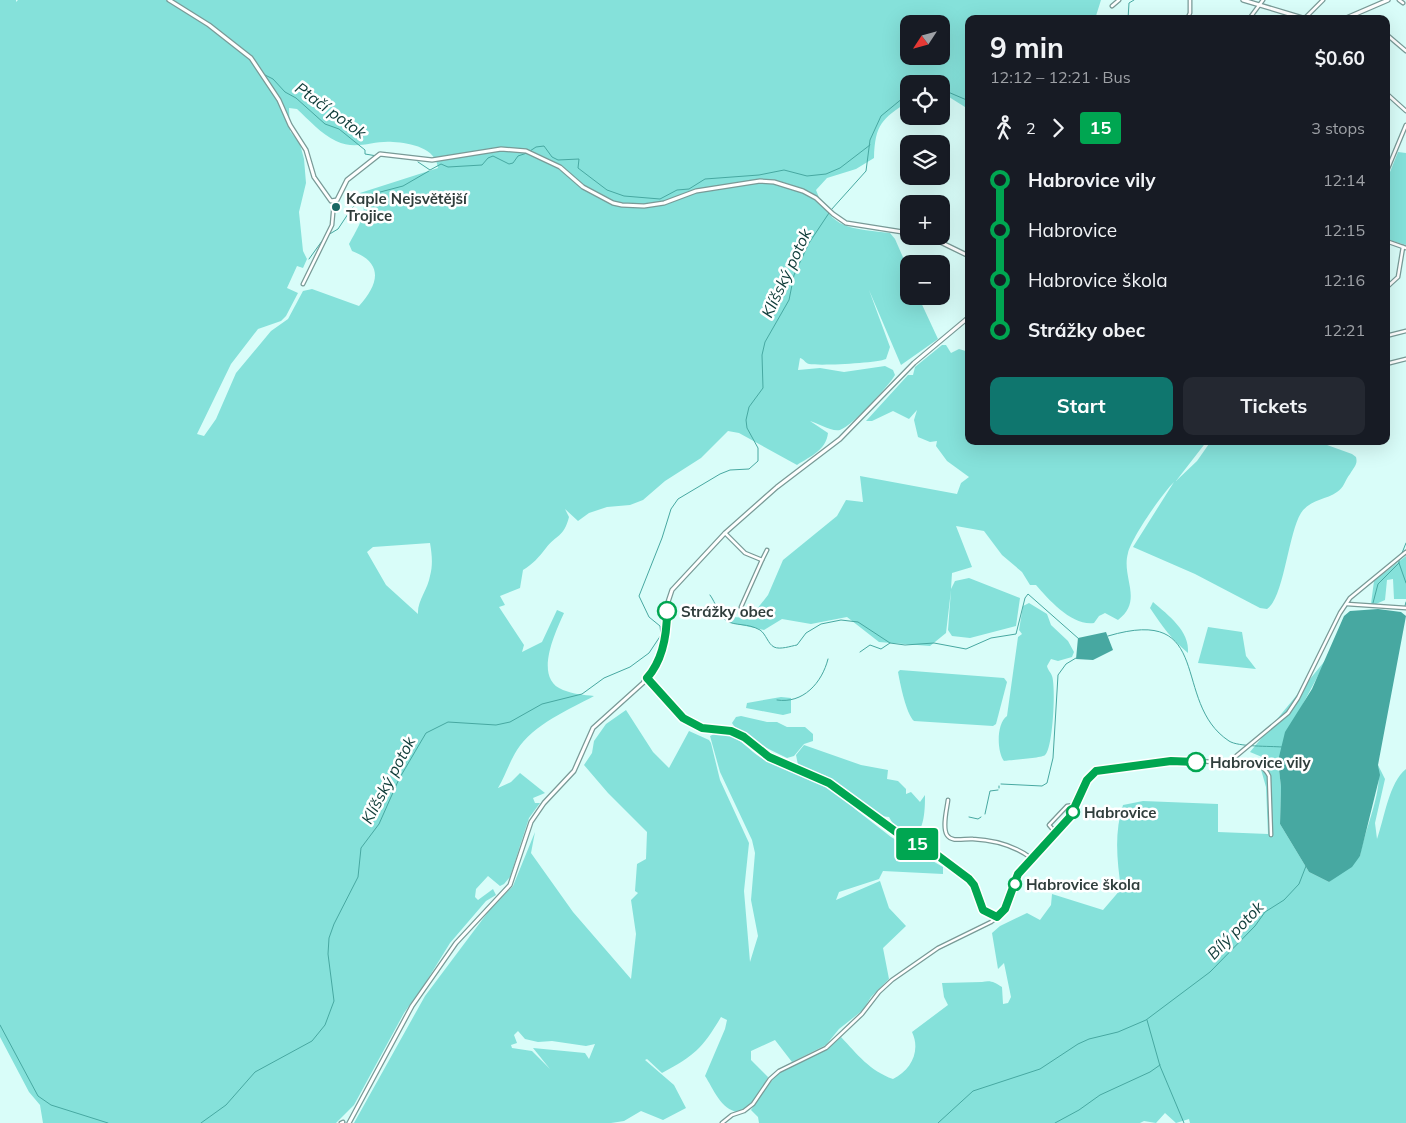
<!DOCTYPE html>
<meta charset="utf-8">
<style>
body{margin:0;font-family:Mulish,sans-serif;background:#242831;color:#f1f3f6;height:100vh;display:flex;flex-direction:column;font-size:19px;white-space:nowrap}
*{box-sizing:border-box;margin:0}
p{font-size:16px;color:#9ea1a6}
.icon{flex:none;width:28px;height:28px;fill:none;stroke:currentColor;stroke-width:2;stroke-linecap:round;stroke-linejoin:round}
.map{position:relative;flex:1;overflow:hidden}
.side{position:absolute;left:965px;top:15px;width:425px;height:430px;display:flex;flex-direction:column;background:#171b24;border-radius:10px;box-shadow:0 5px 20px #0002}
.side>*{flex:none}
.badge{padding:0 10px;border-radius:4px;font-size:18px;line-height:32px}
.needle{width:32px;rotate:234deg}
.buttons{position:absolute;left:900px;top:15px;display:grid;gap:10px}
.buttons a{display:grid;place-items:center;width:50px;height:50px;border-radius:10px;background:#171b24;box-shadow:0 5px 20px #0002;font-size:25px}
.map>.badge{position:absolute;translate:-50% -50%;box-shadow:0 0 0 2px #fff}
.legs{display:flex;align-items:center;gap:8px;height:55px;padding:0 25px;font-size:16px}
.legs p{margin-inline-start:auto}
.head{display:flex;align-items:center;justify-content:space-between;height:85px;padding:0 25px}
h1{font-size:28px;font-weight:700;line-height:38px}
.action{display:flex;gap:10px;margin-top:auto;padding:10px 25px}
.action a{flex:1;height:58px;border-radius:10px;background:#0f766e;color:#fff;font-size:20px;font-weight:700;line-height:58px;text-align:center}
.action a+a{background:#242831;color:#f1f3f6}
ul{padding:0 25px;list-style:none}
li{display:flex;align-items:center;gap:18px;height:50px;font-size:19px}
li i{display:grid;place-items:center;width:8px;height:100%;margin:0 6px;background:currentColor}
li i::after{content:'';width:12px;height:12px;margin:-6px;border:4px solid;border-radius:50%;background:#171b24}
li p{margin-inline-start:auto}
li:first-child i{background:linear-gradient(#0000 50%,currentColor 0)}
li:last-child i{background:linear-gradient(currentColor 50%,#0000 0)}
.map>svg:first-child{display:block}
</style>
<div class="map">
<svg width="1406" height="1123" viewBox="0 0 1406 1123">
<rect width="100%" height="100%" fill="#d9fdf9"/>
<g fill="#85e1da" fill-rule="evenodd">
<path d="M0,0H16V2L18,0H1101L1095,19H969V113L965,107L941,92V84H909V101C882,119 875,124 874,158L856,169L827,178L816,190C831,231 852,228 890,233L895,239L909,271V296H918L938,339L901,365L869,290L890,347L886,359C877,363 821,366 809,364C805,363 804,359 800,358L798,370L820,368L844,372L885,366L893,370L895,375C888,387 852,426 840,430C831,432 818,423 810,421L828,433C826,450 811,456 797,465L739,433L728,431L701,458L665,481L643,500L630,505L607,507L589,513L578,521L565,509L569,517C564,537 556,535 546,548C539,557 533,564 523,570L520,588L500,596L505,605L499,607L524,645L522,652L542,642L557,610L564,613C555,633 533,679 563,690C573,694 584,695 594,696C568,710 534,724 517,750C510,761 505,776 498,788L511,782L520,773L545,793L533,798L535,803H540L529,818L510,877L504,884L500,886L488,876L476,889L475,897L478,900L493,889L496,895L486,901L450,943L426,982L404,1013L354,1105L336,1123H43L40,1105L29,1092L0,1037ZM909,24H941V56H909ZM289,108L297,109C309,120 321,134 336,141C356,151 373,140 393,142C411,143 436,148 438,168L360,193C370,211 358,227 349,244L352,251C384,263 379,284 359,306L312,289L303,291L288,319L271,331L236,373L216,419L204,436L197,434L231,364L258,329L281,321L286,316L298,293L287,288L297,266L303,268L307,259L303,251L299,212L306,183L304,159L300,144L290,131ZM430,543C432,555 433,565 430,576C428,589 417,601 418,614L386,585L367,552L373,547Z"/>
<polygon points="1398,152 1406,153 1406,245 1386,239 1386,182"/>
<path d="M942,345H946L951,353L959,349L969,352V441H1207L1176,481L1197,461L1211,441H1316L1352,454L1356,457C1358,465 1354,467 1350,474C1345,480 1344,488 1337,492C1326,500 1310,499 1301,513C1288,534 1284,598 1267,609L1260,608L1195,574L1133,547L1174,482C1162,494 1132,537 1128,553C1121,578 1144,600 1118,620L1105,613L1099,616L1094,623C1072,626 1049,600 1036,585H1030L1022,572L1002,555L984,531L956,526L972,567L952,573L951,589L955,581L969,578L1020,598L1016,626L970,638L952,636L948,630L951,590L946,633L930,646L879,642L847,617L811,624L782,619L764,630L727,622L731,617L750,618L768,595L783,560L837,516L846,500L863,502L860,476L957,494L961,483L969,477L947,461L936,446L937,441L930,442L918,437L914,420L917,410L909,419L893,411L872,421H866L908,375H913L915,367Z"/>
<polygon points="1406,556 1406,599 1394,599 1393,579 1387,580 1385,600 1376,604 1371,604 1374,581"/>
<path d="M1153,602C1168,615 1190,631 1188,653C1172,640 1162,626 1150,608Z"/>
<path d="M1029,603L1047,614L1051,625L1068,641L1074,652L1072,657L1058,661L1051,659L1047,666C1048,671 1051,672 1052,676C1056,686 1053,749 1045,755C1043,758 1010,760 1004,761C997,752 996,724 1007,716L1018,637L1022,634L1019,630L1023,606Z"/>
<polygon points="1208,627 1242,632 1246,656 1256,669 1198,663"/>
<path d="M1328,657L1297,715L1278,761L1281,787L1280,824L1309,872L1329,882L1360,856C1365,828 1383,792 1378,765L1385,779L1375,823L1377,839C1384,820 1389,782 1406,769V1123H1190L1189,1119L1176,1123L1165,1113L1156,1123L1144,1121L1140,1123H759L758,1117L751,1110C760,1097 770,1080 783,1070C803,1056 822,1055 841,1037C857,1054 870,1071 893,1079C911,1070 921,1051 912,1032L948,1005L944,997L942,983L982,982C991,980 994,982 1002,987L1003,1004L1008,1003L1011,997L1004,963L998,969L992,933L1000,926L1027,913L1040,920L1051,905L1052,894L1103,910L1121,889C1117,860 1114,833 1123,805L1143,801L1218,804V832L1268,834L1266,787L1260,766L1262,757L1250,752Z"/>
<path d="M900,670L1004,678L1007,682L996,724L993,726L914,721C906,714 900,683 898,672Z"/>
<polygon points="781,697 791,698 791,713 783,715 746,708 747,703"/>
<path d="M626,710L653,752L669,768L689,731L709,740L711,743L720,780L749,843L744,891L750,962L758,936L751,900L755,853L752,840L720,772L710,736L716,733C742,735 746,750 765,760C785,770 848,790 855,809L891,837L943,867V874L883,871L879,879L839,892L836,900L880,881L889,908L906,926L883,948L889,979L871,997L863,1010L839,1029L826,1045L792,1062L775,1040L751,1051V1060L768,1077L754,1102L738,1112C721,1110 713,1088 705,1076L725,1029L727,1020L721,1017C702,1049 695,1055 662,1073L647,1059L645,1060L674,1085L686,1108L663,1120L641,1111L624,1121L611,1123H354L425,996L488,912L513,886L535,832L531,853L573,912L631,979L636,934L631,900L638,893L635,891L637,864L646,859L647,832L608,793L584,765L592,753L594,741L606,724ZM518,1031L525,1039L538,1042L552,1041L586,1046L595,1044L589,1059L585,1053L533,1048L550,1069L532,1051L512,1048L511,1045L517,1043L514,1035Z"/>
<polygon points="741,716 767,722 777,722 787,727 805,727 813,734 813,741 804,744 794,756 787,758 752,741 738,732 732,723 736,717"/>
<path d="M804,745L861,765L888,770L887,779L898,781L906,789V794L911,792L920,802L925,795C925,808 925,831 912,839L896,829L889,817L880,816L826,776L798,765L796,755Z"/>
</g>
<g fill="#47a8a1">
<polygon points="1378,609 1401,612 1406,616 1378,765 1380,775 1360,856 1352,867 1329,882 1309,872 1280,824 1281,787 1278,761 1285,732 1312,689 1344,616 1350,611"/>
<polygon points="1106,632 1113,650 1093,660 1076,659 1078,638"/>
</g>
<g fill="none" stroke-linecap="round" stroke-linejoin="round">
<g stroke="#47a8a1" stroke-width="1">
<polyline points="1128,19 1129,3 1134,0"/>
<polyline points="265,75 273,79 285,92 296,98 325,124 339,129 365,150 365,154 377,156"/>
<polyline points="941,89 969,101"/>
<polyline points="530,151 536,147 544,146 552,157 558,160 579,159 578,168 607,190 624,196 660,199 677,190 689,189 705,179 759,175 784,170 807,176 826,174 840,168 870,145"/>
<polyline points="418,162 430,170 441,164 448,167 482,165 488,158 493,156 509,164 513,163 518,156 527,153"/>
<polyline points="831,210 866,171 870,140 881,116 909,93"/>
<polyline points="328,235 338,229 352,208 365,196 403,186 429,171"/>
<polyline points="309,259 322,241"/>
<polyline points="1402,553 1406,543"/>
<polyline points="1399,563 1406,583"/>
<path d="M710,595C716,603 718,615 727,621C735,626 748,623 760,630C766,634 768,644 774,647C780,650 791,646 797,645L806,633L821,624L841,620L858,622L890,643L905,645L934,643L966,649L991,638L1016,634L1025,598L1028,594L1079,639"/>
<polyline points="1373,603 1378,584 1399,563 1399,560"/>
<polyline points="1405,606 1406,602"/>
<path d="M1108,636C1216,604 1170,702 1229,741C1238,747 1270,746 1282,747"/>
<polyline points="860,652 870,645 881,649 890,643"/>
<path d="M777,700C803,704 822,683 828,659"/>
<polyline points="1001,784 1042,786 1047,783 1053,758 1058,675 1066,664 1076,658"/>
<polyline points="999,788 999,786"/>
<polyline points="985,814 990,791 998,790"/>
<polyline points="969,817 978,819 981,817"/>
<polyline points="1147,1020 1160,1066 1184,1123"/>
<polyline points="0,1025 38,1096 51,1105 108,1123"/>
<polyline points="201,1123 226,1105 255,1072 312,1041 325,1025 334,1001 328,954 329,938 334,924 358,877 361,848 379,824 399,779 426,733 448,722 496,725 510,722 542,704 582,694 604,678 630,667 649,653 661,635 660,626 649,617 639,596 662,538 671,509 678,499 720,474 730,470 749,469 758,461 758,448 747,428 746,420 749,407 763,388 762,355 765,342 789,300 794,275 809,243 829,213"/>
<polyline points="938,1123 973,1091 1040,1069 1078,1044 1089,1039 1118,1032 1146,1020 1210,972 1255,926 1265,912 1284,900 1299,884 1306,866"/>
<polyline points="1055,1123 1079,1110 1100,1095 1150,1072 1160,1065"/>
</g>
<g stroke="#799a97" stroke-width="5">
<g id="minor">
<polyline points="1399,0 1403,3"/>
<polyline points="1112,6 1119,0"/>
<polyline points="1305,18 1323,0"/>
<polyline points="1187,19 1190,13 1190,0"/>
<polyline points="1249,19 1263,0"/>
<polyline points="1386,34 1406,51"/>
<polyline points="1386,93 1406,111"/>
<polyline points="1386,173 1406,125"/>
<polyline points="1386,241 1406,248"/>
<polyline points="303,284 332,225 334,202"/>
<polyline points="1386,288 1398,277 1403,247"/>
<polyline points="1386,336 1406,331"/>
<polyline points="1386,364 1406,359"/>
<polyline points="725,533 745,553 762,560 767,550"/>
<polyline points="1347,604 1406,608"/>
<polyline points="741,607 762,560"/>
<polyline points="647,678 683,718 702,728 731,731 744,737 769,757 829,783 903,837 929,849 969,879 974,885 983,910 997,917"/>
<path d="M1229,762C1245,765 1261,759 1269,776L1271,835"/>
<path d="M948,800C947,809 942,827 947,835C952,843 965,838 973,839C993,840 1015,846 1031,858"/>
<polyline points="1055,832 1049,825 1067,806 1075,805"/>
<polyline points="341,1123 343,1122"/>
<polyline points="722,1123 732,1115 744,1111 753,1104 770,1079 779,1071 826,1048 862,1014 879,992 892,980 938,948 991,922 1001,914 1018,875 1070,817 1087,780 1096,771 1171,761 1229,762 1288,713 1298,698 1340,613 1350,598 1406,552"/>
</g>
</g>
<g stroke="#799a97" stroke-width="5.5">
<g id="tertiary">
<polyline points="169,0 209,25 251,58 279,100 290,125 306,150 314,177 331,201 337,200 347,180 380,154 432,160 501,149 526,151 560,167 583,187 613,203 622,205 644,206 664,203 696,191 760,181 774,182 803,191 816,198 833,214 846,223 909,233"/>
<polyline points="1243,0 1306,19"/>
<polyline points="923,236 934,239 969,256"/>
</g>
</g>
<g stroke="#799a97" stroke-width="5.5">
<g id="secondary">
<polyline points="1344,19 1388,0"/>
<polyline points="349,1123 412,1006 456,943 510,885 531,822 544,803 574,771 593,728 643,683 656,666 666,635 667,605 672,590 725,533 777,487 840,439 914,363 969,317"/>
</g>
</g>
<use href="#minor" stroke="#fff" stroke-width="2.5"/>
<use href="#tertiary" stroke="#fff" stroke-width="3"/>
<use href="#secondary" stroke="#fff" stroke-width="3"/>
</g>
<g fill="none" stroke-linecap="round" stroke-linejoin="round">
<g stroke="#fff" stroke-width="11">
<path id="line-1" d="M667,611C667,635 663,660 647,678L683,718L702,728L731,731L744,737L769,757L829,783L903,837L929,849L969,879L974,885L983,910L997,917L1005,909L1018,874L1070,817L1087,780L1096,771L1171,761L1196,762"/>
</g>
<use href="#line-1" stroke="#00a651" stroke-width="8"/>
</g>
<circle fill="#1b6763" stroke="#fff" stroke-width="2" cx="336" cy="207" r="5"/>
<g fill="#fff" stroke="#00a651" stroke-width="2.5">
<circle cx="667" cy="611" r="9"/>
<circle cx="1196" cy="762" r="9"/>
<circle cx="1073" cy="812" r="6"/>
<circle cx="1015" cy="884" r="6"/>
</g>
<g text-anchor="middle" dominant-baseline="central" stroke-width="5" stroke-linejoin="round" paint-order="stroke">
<g font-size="15" font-weight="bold" fill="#303e3c" stroke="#fff" text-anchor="start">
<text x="346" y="198">Kaple Nejsvětější<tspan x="346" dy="17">Trojice</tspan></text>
</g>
<g font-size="15" font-weight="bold" fill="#303e3c" stroke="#fff" text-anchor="start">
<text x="681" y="611">Strážky obec</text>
<text x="1210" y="762">Habrovice vily</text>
<text x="1084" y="812">Habrovice</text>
<text x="1026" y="884">Habrovice škola</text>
</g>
<g font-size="16" font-style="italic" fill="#0f3c39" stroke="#fff">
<text transform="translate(331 110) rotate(36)">Ptačí potok</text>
<text transform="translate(786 273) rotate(-65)">Klíšský potok</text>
<text transform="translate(388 780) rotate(-62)">Klíšský potok</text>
<text transform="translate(1235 930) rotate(-46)">Bílý potok</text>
</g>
</g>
</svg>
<div class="buttons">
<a><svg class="needle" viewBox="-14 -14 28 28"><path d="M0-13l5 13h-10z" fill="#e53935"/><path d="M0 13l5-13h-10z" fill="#9ea1a6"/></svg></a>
<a><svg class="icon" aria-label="locate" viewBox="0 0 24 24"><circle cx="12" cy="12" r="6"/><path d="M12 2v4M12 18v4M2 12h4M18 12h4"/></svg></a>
<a><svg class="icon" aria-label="layers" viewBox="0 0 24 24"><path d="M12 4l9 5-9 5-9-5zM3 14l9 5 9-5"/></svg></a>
<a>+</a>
<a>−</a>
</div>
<b class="badge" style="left:917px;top:844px;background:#00a651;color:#fff">15</b>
<section class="side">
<div class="head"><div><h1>9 min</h1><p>12:12 – 12:21 · Bus</p></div><b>$0.60</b></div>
<div class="legs"><svg class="icon" aria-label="walk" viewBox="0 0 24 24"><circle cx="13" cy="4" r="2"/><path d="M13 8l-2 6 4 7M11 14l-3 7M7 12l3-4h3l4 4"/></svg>2<svg class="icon" aria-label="forward" viewBox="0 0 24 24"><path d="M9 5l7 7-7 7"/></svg><b class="badge" style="background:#00a651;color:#fff">15</b><p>3 stops</p></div>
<ul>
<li><i style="color:#00a651"></i><b>Habrovice vily</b><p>12:14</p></li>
<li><i style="color:#00a651"></i><span>Habrovice</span><p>12:15</p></li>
<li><i style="color:#00a651"></i><span>Habrovice škola</span><p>12:16</p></li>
<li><i style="color:#00a651"></i><b>Strážky obec</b><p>12:21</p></li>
</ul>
<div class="action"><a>Start</a><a>Tickets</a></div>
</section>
</div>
